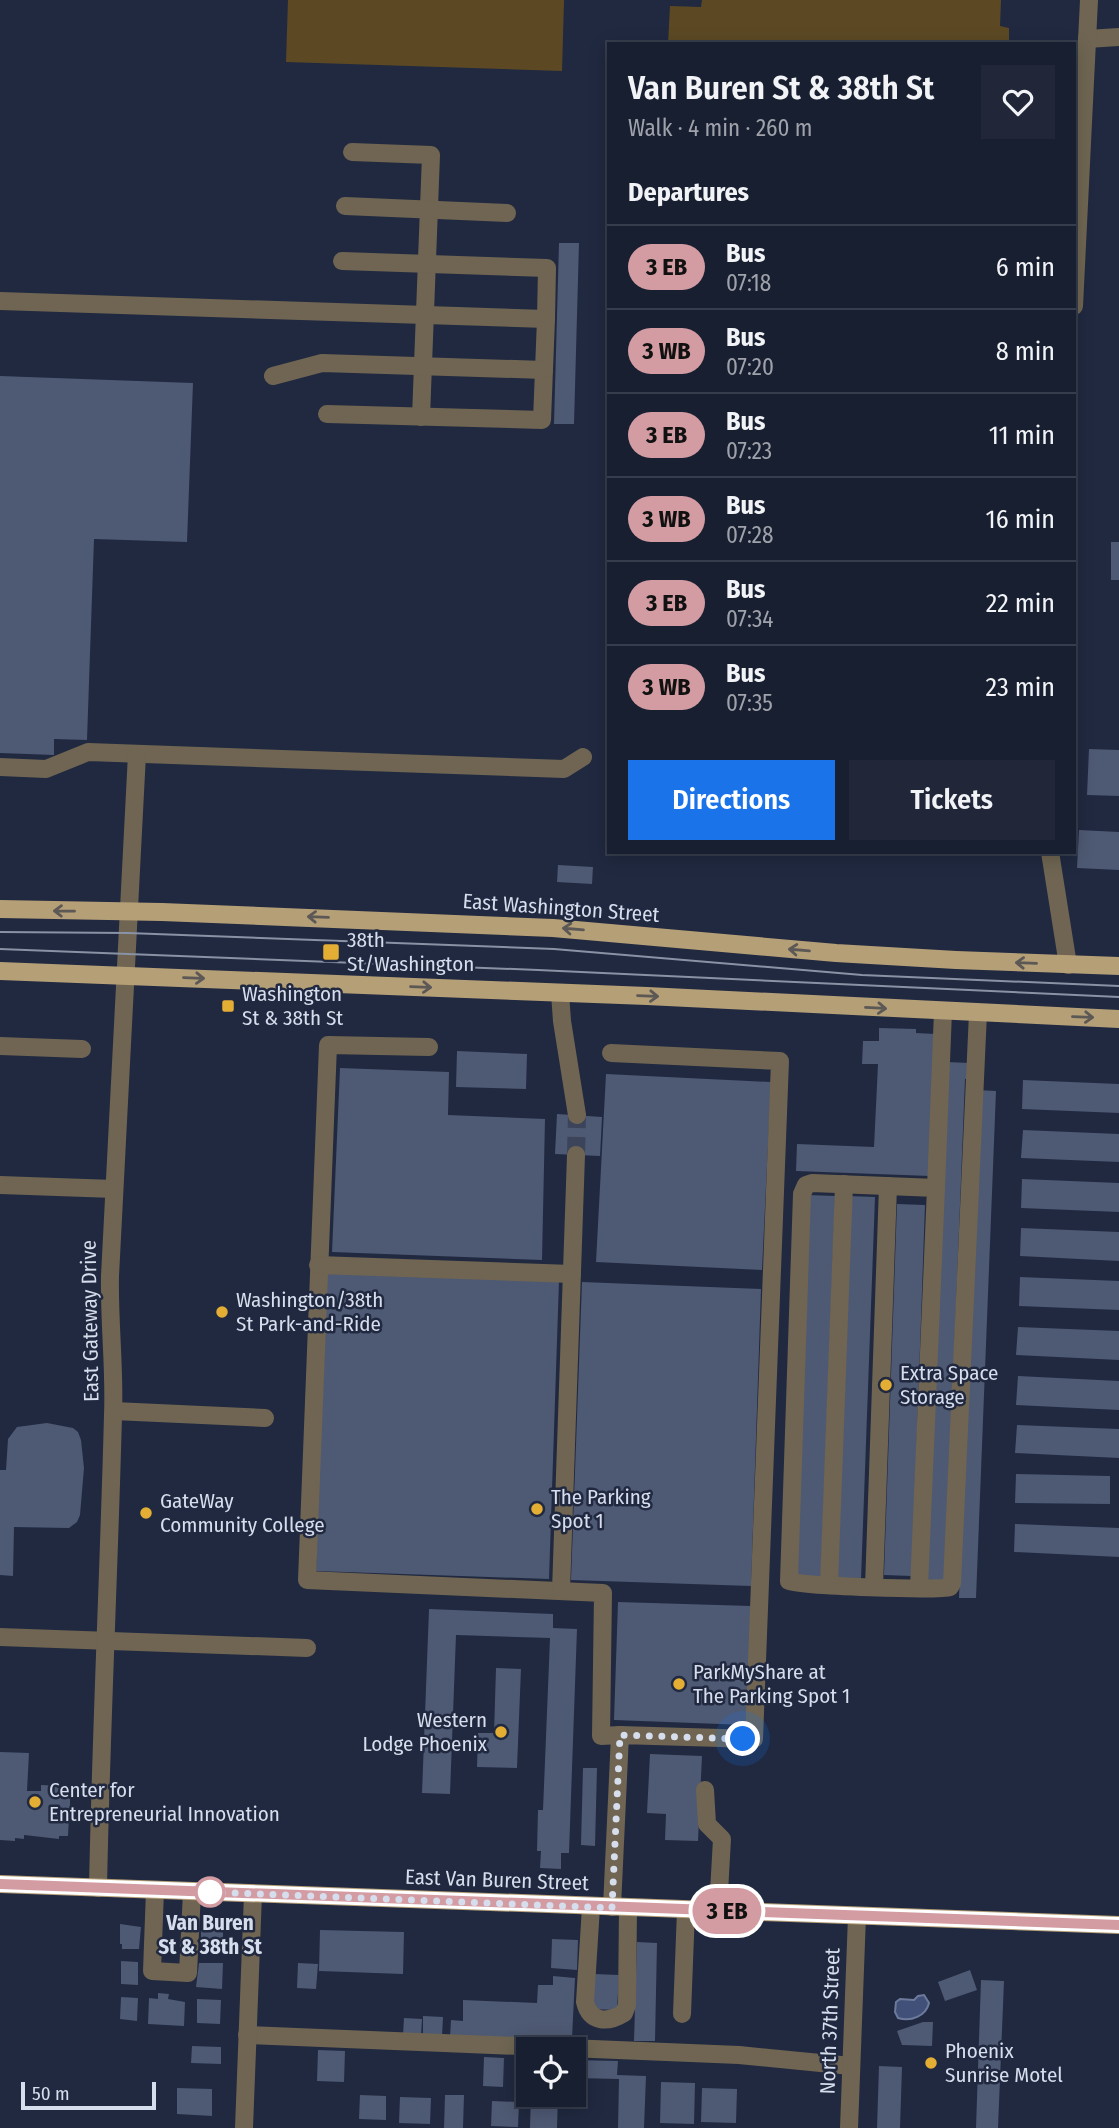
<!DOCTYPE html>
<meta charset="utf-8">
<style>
body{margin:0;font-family:"Fira Sans Condensed",sans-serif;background:#212738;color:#f1f3f6;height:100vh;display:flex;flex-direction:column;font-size:26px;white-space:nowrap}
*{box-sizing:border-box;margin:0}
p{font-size:23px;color:#9fa2ab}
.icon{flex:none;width:38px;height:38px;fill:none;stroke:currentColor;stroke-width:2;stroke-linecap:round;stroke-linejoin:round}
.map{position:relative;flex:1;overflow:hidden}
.sheet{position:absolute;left:607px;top:42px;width:469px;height:812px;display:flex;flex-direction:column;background:#181f30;border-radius:0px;box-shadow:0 4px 18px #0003,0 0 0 2px #363d4c}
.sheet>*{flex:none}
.badge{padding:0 14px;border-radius:23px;font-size:24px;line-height:46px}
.fabs{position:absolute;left:516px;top:2037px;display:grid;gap:14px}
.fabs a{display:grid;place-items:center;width:70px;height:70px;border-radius:0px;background:#181f30;box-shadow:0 4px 18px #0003,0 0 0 2px #363d4c;font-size:35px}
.scale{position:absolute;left:21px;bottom:18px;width:135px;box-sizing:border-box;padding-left:7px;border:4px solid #d6ddec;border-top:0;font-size:19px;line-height:24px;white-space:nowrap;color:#d6ddec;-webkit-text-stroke:5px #202940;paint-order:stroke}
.you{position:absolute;width:35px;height:35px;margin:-18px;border:5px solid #fff;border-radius:50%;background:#1a73e8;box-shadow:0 0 0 10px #1a73e833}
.map>.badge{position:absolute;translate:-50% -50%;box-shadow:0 0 0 4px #fff}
h2{padding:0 21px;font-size:26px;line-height:63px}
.round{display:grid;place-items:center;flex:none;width:74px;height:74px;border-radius:0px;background:#212738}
.summary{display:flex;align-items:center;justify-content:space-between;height:119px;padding:0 21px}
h1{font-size:33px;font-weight:600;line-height:52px}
.cta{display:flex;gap:14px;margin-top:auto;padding:14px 21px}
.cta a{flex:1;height:80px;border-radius:0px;background:#1a73e8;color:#fff;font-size:28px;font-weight:600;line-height:80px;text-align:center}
.cta a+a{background:#212738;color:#f1f3f6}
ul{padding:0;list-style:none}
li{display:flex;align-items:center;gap:21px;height:84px;padding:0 21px;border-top:2px solid #363d4c}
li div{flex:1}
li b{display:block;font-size:26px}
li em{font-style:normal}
li .badge{min-width:77px;font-weight:700;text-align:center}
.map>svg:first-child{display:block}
</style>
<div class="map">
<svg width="1119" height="2128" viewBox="0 0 1119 2128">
<rect width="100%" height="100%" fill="#202940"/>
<g fill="#5c4924">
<polygon points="288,0 564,0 562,71 286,62"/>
<polygon points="702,0 1001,0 1000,26 1009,28 1009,44 668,44 670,6 701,7"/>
</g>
<path fill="#405078" stroke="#6d7a9b" stroke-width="2" d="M924,1995L929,2003C926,2016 911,2022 898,2018L895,2012L896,2002L900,1999L914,2000L918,1996Z"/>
<g fill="#4e5973">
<polygon points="559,243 579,243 574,424 554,424"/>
<polygon points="0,376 193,383 187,542 94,539 87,740 54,739 54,755 0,753"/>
<rect x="1111" y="542" width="8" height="38"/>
<polygon points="1089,749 1119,750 1119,796 1087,795"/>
<polygon points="1079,830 1119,832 1119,870 1077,868"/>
<polygon points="558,865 593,867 592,884 557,882"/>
<polygon points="879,1028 916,1029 916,1033 935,1034 930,1176 796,1171 797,1144 874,1147 878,1064 862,1064 863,1041 879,1041"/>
<polygon points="457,1051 527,1054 526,1089 456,1087"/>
<polygon points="946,1062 970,1063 969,1079 965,1079 945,1583 925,1582"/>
<polygon points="340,1068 449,1072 448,1115 545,1119 542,1260 332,1252"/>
<polygon points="606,1074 771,1082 762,1270 596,1262"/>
<polygon points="1023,1080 1119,1084 1119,1113 1022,1109"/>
<polygon points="976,1090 996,1091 976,1598 959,1598"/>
<polygon points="557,1114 602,1117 600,1156 555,1154"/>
<polygon points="1023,1130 1119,1134 1119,1162 1021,1158"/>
<polygon points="1022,1179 1119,1183 1119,1212 1021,1208"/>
<polygon points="808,1195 835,1196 821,1578 794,1577"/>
<polygon points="848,1196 875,1197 861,1579 834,1578"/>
<polygon points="897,1204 925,1205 912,1576 884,1575"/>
<polygon points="1021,1228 1119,1232 1119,1261 1020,1256"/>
<polygon points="326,1273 559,1281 549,1579 316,1571"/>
<polygon points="1020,1277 1119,1281 1119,1310 1019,1306"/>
<polygon points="582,1282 761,1289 751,1586 571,1580"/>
<polygon points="1018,1327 1119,1331 1119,1360 1016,1355"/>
<polygon points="1018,1376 1119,1381 1119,1410 1016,1405"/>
<polygon points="47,1423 73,1428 78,1432 81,1440 84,1468 80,1515 77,1522 69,1528 14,1527 13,1576 0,1575 0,1470 6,1470 8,1439 17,1427"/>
<polygon points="1017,1425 1119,1429 1119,1458 1015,1453"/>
<polygon points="1016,1474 1110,1476 1110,1504 1015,1503"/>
<polygon points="1015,1524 1119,1528 1119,1557 1014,1552"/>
<polygon points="618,1602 751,1606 747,1725 614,1720"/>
<polygon points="429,1609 553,1614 553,1628 577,1629 569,1853 561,1853 561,1869 540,1868 541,1851 537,1851 538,1810 543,1810 550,1638 456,1635 450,1794 422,1793"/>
<polygon points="496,1668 521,1669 517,1768 477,1767 478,1733 494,1733"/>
<polygon points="0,1752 29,1753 27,1791 41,1791 41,1785 61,1786 60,1792 70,1792 70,1812 67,1812 67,1818 69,1818 68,1836 59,1836 59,1839 24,1835 24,1839 15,1838 15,1841 0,1840"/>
<polygon points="650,1754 702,1756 698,1841 665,1840 666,1814 647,1813"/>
<polygon points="583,1768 597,1768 595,1846 581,1845"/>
<polygon points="120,1924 141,1927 139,1949 122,1949 122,1944 120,1944"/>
<polygon points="201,1927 223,1929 223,1951 201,1950"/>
<polygon points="320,1930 404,1932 403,1974 319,1971"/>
<polygon points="552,1939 578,1940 577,1970 551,1968"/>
<polygon points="637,1942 657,1943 655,2041 634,2041"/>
<polygon points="121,1961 138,1962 138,1985 121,1984"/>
<polygon points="199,1963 223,1963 222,1989 196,1987"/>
<polygon points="298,1963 318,1964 316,1989 297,1988"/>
<polygon points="970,1970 977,1990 945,2001 938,1982"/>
<polygon points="593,1974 619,1975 617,2010 591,2009"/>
<polygon points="553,1976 575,1978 572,2038 550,2037 550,2042 450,2037 451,2020 463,2021 463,2000 537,2003 538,1985 553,1985"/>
<polygon points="981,1980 1004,1981 998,2128 976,2128"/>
<polygon points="158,1993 169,1994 168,1999 185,2002 184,2026 148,2024 149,1998 158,1999"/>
<polygon points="121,1997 138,1998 137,2021 120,2019"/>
<polygon points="197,1999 221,2000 220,2024 197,2023"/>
<polygon points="423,2016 443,2017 442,2037 423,2037"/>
<polygon points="404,2018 422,2019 421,2036 403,2035"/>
<polygon points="923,2022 933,2022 932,2046 902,2045 897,2031"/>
<polygon points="192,2046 221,2047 221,2064 191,2063"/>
<polygon points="318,2050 345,2051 344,2082 317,2081"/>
<polygon points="484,2057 504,2058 503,2087 483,2086"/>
<polygon points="574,2060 618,2061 617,2075 646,2076 644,2128 618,2128 619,2079 574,2078"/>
<polygon points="879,2066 902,2067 900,2128 877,2128"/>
<polygon points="661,2082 695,2083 694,2124 660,2123"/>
<polygon points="177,2088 212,2089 212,2116 177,2114"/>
<polygon points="702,2088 737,2089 736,2123 701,2122"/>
<polygon points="360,2095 386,2096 386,2120 359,2119"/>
<polygon points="445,2095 464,2095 463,2128 444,2128"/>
<polygon points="531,2095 558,2095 557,2128 530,2128"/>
<polygon points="400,2097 431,2098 430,2124 399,2123"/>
<polygon points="492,2101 519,2102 518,2127 491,2126"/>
</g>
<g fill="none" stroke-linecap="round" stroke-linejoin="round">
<polyline stroke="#3b445a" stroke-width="18" stroke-dasharray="18 9" stroke-linecap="butt" points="576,1155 577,1115"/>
<g stroke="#6f6552" stroke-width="18">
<polyline points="1087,39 1119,37"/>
<polyline points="352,152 431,155 421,417"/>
<polyline points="345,206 507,213"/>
<polyline points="342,261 547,268 546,319"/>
<polyline points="0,301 546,319 542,420 327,414"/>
<polyline points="1074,306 1089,0"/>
<polyline points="273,376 322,363 544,370"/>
<polyline points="0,767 46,769 88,752 564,769 583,757"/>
<polyline points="1050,852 1068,965"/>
<polyline points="560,993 562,1021 577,1115"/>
<polyline points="0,1046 82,1049"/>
<polyline points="429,1047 328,1045 307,1580 603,1593 601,1736 620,1735"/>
<polyline points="611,1053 780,1061 754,1739 620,1735 612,1907"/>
<polyline points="0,1185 114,1189"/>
<polyline points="936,1188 943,1011"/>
<polyline points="318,1265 572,1274"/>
<polyline points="114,1411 265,1418"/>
<polyline points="829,1585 844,1184"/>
<polyline points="874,1587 888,1186"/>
<path d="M919,1588L936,1188L812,1183L806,1185L802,1194L789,1581C801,1586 939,1591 950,1587L952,1583L978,1013"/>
<polyline points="561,1591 576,1155"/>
<polyline points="0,1637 307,1648"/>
<polyline points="705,1790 707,1824 722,1839 718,1910"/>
<path d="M98,1888C101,1730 109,1572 113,1415C115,1369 109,1323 110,1276L137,754"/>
<polyline points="155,1890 152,1971 188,1973 192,1892"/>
<path d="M591,1907L585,2002C590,2023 608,2023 624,2013L627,2005L628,1908"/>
<polyline points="682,2014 686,1910"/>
<polyline points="247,2035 739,2055 851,2066"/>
<polyline points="244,2128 253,1894"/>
<polyline points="849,2128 857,1916"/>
</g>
<g stroke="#b59f77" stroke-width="18">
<polyline points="0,909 162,912 553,928 836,953 956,960 1119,966"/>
<polyline points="0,971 647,996 1119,1019"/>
<polyline points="0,1884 1119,1925"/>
</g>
<g stroke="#8a92a5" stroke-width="2">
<polyline points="0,932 128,933 554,949 862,975 1119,986"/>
<polyline points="0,949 538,970 1119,997"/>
</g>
</g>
<defs><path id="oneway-shaft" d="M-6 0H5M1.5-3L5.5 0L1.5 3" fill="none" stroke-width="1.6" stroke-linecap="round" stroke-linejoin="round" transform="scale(1.75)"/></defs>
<g stroke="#5c5856">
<use href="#oneway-shaft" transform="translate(64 911) rotate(-179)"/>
<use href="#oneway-shaft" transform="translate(318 917) rotate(-178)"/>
<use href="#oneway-shaft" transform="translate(573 929) rotate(-175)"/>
<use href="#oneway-shaft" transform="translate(799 950) rotate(-175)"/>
<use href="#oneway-shaft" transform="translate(1026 963) rotate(-178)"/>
<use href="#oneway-shaft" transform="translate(194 978) rotate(2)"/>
<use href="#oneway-shaft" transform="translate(421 987) rotate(2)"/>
<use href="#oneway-shaft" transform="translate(648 996) rotate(2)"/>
<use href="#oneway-shaft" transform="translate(876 1008) rotate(3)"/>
<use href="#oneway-shaft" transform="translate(1083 1017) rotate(2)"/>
</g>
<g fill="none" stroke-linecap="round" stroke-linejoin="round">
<g stroke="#fff" stroke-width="16">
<polyline id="line" points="0,1884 1119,1925"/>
</g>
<use href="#line" stroke="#d39ca3" stroke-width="10"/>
<polyline stroke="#d6ddec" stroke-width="7" stroke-dasharray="0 12.6" points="210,1892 612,1908 620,1735 743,1739"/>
</g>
<g fill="#e4ae35" stroke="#202940" stroke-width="2.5">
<rect x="322" y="943" width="18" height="18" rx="3.5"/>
<rect x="221" y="999" width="14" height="14" rx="3.5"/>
<circle cx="222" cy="1312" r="7"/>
<circle cx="886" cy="1385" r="7"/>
<circle cx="537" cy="1509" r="7"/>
<circle cx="146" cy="1513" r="7"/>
<circle cx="679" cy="1684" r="7"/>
<circle cx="501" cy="1732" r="7"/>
<circle cx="35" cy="1802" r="7"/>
<circle cx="931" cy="2063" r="7"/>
</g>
<circle fill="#fff" stroke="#d39ca3" stroke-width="3.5" cx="210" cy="1892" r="14"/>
<g text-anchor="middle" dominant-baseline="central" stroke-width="5" stroke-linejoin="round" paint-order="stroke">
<g font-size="21" fill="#d6ddec" stroke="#202940">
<text transform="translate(561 908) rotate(4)">East Washington Street</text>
<text transform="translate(90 1321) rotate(-91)">East Gateway Drive</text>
<text transform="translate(497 1880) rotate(2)">East Van Buren Street</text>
<text transform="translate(830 2021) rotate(-88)">North 37th Street</text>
</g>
<g font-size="21" fill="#d6ddec" stroke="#202940" text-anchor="start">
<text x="347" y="940">38th<tspan x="347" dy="24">St/Washington</tspan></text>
<text x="242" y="994">Washington<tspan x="242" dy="24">St &amp; 38th St</tspan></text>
<text x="236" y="1300">Washington/38th<tspan x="236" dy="24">St Park-and-Ride</tspan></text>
<text x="900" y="1373">Extra Space<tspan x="900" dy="24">Storage</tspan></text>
<text x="551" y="1497">The Parking<tspan x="551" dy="24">Spot 1</tspan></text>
<text x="160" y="1501">GateWay<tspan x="160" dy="24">Community College</tspan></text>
<text x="693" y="1672">ParkMyShare at<tspan x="693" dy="24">The Parking Spot 1</tspan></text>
<text x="487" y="1720" text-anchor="end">Western<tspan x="487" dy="24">Lodge Phoenix</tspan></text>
<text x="49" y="1790">Center for<tspan x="49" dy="24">Entrepreneurial Innovation</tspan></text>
<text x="945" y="2051">Phoenix<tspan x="945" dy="24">Sunrise Motel</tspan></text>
</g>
<g font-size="21" font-weight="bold" fill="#d6ddec" stroke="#202940">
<text x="210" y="1923">Van Buren<tspan x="210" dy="24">St &amp; 38th St</tspan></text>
</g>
</g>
</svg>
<div class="fabs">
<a><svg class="icon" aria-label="locate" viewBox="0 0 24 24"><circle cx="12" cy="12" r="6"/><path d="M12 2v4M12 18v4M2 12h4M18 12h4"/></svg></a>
</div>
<div class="scale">50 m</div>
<div class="you" style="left:743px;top:1739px"></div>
<b class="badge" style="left:727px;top:1911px;background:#d39ca3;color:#111">3 EB</b>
<section class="sheet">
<div class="summary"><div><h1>Van Buren St &amp; 38th St</h1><p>Walk · 4 min · 260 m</p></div><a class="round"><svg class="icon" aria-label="heart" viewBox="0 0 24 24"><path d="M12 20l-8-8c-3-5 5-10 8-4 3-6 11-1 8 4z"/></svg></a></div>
<h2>Departures</h2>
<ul>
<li><span class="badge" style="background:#d39ca3;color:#111">3 EB</span><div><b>Bus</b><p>07:18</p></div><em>6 min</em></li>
<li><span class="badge" style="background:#d39ca3;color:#111">3 WB</span><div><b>Bus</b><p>07:20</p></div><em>8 min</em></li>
<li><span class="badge" style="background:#d39ca3;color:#111">3 EB</span><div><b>Bus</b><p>07:23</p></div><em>11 min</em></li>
<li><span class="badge" style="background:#d39ca3;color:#111">3 WB</span><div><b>Bus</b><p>07:28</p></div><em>16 min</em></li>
<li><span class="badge" style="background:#d39ca3;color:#111">3 EB</span><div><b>Bus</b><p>07:34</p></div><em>22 min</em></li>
<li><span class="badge" style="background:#d39ca3;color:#111">3 WB</span><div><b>Bus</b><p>07:35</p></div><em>23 min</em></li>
</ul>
<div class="cta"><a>Directions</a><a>Tickets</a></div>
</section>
</div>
